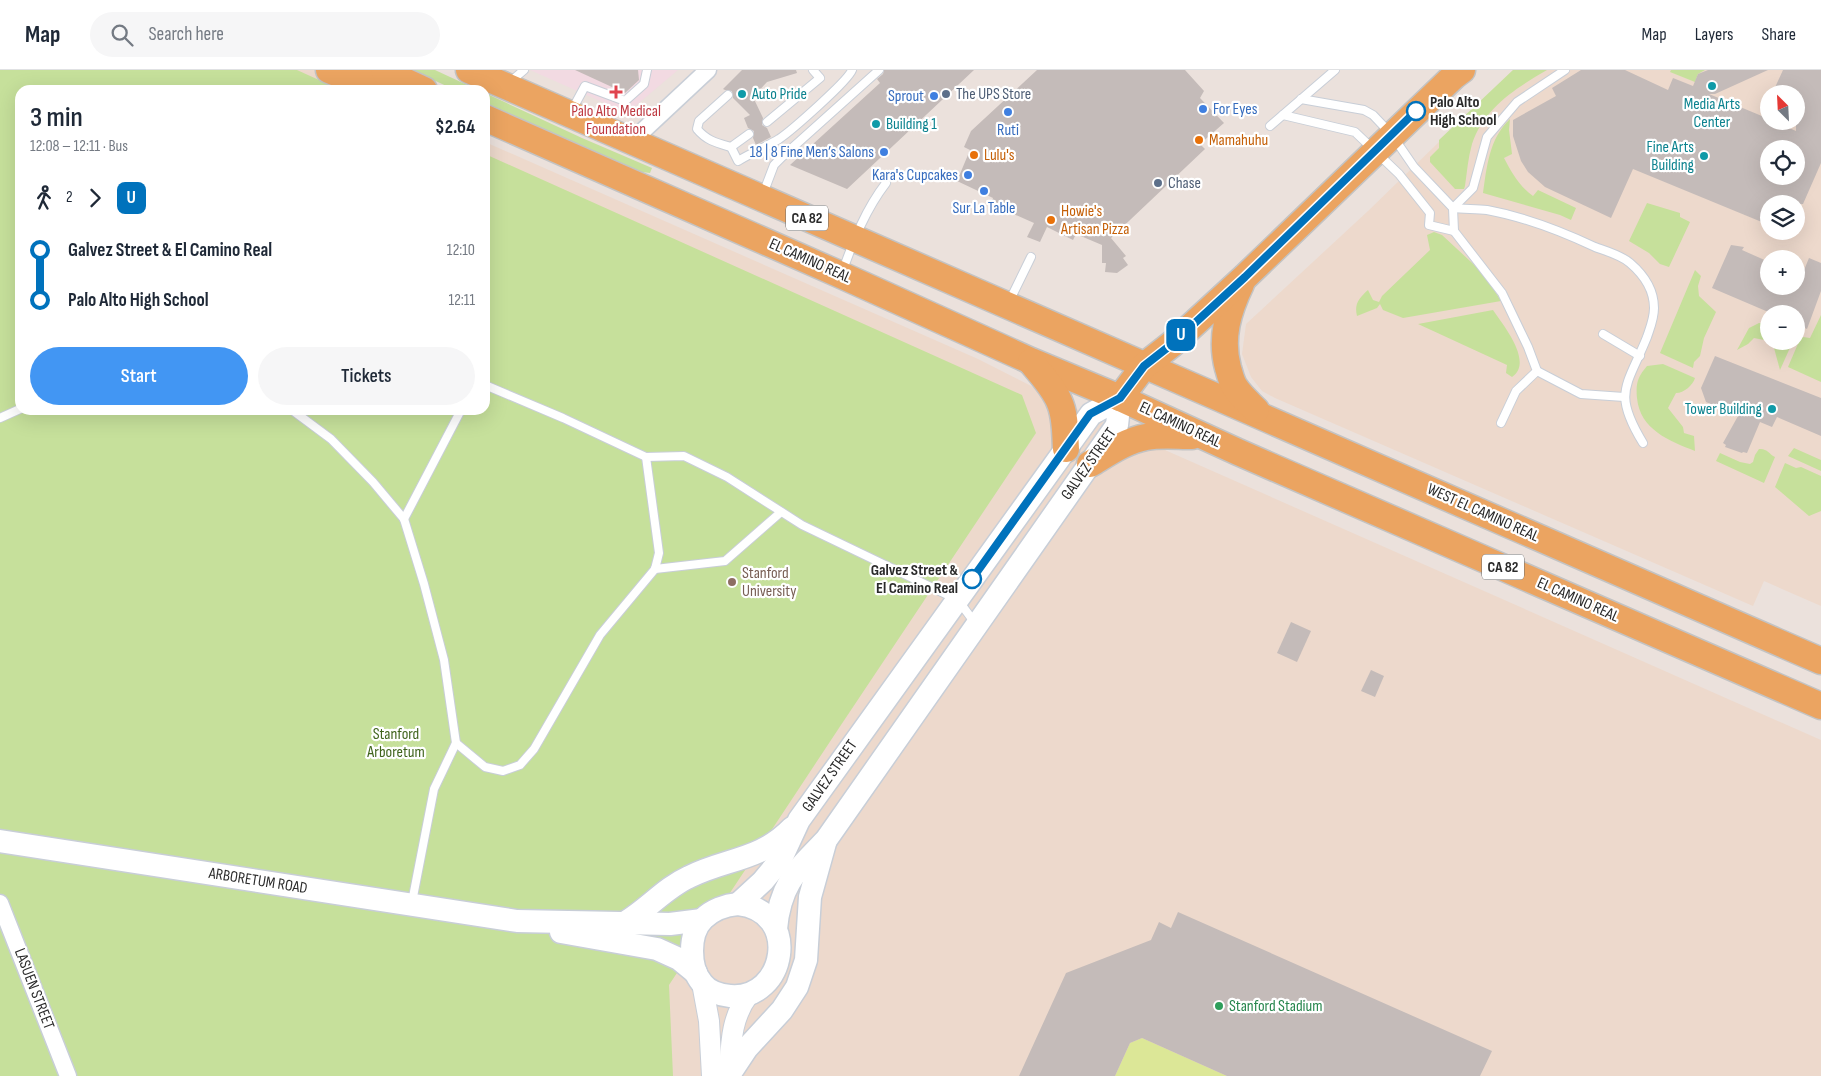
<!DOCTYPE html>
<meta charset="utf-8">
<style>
body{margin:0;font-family:"Sofia Sans Condensed",sans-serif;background:#f6f6f7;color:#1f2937;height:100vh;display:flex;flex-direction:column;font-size:19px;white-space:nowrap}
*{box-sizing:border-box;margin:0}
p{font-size:16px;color:#747a83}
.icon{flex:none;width:28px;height:28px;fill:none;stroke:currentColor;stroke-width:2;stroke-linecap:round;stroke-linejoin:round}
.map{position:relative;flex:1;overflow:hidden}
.sheet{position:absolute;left:15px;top:15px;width:475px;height:330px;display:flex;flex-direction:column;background:#fff;border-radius:15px;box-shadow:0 5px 20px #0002}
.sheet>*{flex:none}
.badge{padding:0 10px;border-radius:8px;font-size:18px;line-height:32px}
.needle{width:32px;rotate:336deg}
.fabs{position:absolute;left:1760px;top:15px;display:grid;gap:10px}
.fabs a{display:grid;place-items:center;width:45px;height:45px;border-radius:50%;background:#fff;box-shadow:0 5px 20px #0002;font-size:25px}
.map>.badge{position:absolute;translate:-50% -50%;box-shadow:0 0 0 2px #fff}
.legs{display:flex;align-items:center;gap:8px;height:55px;padding:0 15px;font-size:16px}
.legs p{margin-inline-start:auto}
.head{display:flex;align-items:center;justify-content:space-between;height:85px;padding:0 15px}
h1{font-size:28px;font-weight:600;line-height:38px}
.primary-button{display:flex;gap:10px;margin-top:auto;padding:10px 15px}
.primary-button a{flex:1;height:58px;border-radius:30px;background:#4296f3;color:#fff;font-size:20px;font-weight:600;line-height:58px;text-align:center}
.primary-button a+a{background:#f6f6f7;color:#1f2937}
ul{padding:0 15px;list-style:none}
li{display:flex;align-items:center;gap:18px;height:50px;font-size:19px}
li i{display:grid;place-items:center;width:8px;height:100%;margin:0 6px;background:currentColor}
li i::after{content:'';width:12px;height:12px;margin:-6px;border:4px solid;border-radius:50%;background:#fff}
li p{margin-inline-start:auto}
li:first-child i{background:linear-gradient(#0000 50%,currentColor 0)}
li:last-child i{background:linear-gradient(currentColor 50%,#0000 0)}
header{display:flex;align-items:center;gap:30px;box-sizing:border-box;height:70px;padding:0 25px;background:#fff;border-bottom:1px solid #e0e1e3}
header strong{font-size:24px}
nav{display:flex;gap:28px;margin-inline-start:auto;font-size:18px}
.search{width:350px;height:45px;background:#f6f6f7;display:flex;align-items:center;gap:12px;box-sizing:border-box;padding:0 18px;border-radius:28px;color:#747a83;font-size:19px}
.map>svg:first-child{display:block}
</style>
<header>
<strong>Map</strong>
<div class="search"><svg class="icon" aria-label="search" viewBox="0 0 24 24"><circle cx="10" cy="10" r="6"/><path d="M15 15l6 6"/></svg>Search here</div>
<nav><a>Map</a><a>Layers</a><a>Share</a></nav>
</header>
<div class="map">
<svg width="1821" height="1006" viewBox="0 0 1821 1006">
<rect width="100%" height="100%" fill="#ebe1dc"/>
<g fill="#edd9cc" fill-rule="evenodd">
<polygon points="0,0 320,0 366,20 20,20 20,340 485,340 485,72 978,289 1106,354 1821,670 1821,1006 0,1006"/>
<path d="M1513,0H1821V536L1764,511L1753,536L1275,328L1262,321L1251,307L1242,284L1246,254L1368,141ZM1769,24H1796V51H1769ZM1769,79H1796V106H1769ZM1769,134H1796V161H1769ZM1769,189H1796V216H1769ZM1769,244H1796V271H1769Z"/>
</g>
<polygon fill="#f2dae2" points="530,0 678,0 627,43"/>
<g fill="#c6e09b">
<polygon points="0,0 297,0 341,20 20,20 20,340 485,340 485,84 1022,325 1036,363 839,658 669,915 673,1006 0,1006"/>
<polygon points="412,0 435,0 478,20 455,20"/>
<path d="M1513,0H1547C1516,18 1484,38 1472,74C1468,88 1467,102 1465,116L1464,119H1455L1430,92V87L1439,78V70Z"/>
<polygon points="1671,0 1705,0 1698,4 1695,12 1670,2"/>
<polygon points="485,23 582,68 652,98 650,103 642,102 579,77 485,34"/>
<path d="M1510,49L1509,60L1512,84L1504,88C1512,103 1519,116 1533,126L1538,120L1576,138L1571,150L1560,145L1483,123C1487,96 1489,69 1510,49Z"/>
<polygon points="1647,133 1680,143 1680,147 1690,152 1669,197 1660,194 1649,183 1629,171"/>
<path d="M1434,162L1442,165L1484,204L1501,231L1403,248L1383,240L1380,234L1377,238L1357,246C1354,234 1359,228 1368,220L1373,230L1379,232L1382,226L1430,180L1427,165Z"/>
<polygon points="1695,200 1701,206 1698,216 1699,226 1716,242 1704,268 1700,286 1694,292 1693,298 1660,283"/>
<path d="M1493,240C1503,255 1534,292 1512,307L1506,303L1507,295L1418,254Z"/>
<polygon points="1821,245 1821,312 1788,297 1800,269 1803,267 1810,268"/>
<polygon points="1759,253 1769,254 1769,271 1754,268 1748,274 1737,280 1749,258"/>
<polygon points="1769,271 1793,271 1780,300 1774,278"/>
<path d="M1663,294L1695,308C1693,315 1684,323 1676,323L1668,338L1683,357L1684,363L1694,366L1695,381C1670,371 1640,360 1637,328C1636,313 1637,308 1647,296Z"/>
<polygon points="1794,378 1821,390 1821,401 1788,386"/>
<path d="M1759,379C1767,378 1769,384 1775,387L1764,413L1716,391L1720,383L1740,392L1750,394L1753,392L1755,385Z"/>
<polygon points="1785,393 1796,398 1801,397 1821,406 1821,441 1809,446 1775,417"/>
</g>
<polygon fill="#dce797" points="1142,968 1227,1006 1115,1006 1130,973"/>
<g fill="#c4bbb9" fill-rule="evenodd">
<polygon points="575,0 638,0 639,10 625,23"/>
<polygon points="742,0 796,0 797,3 767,12 753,27 763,48 762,55 767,58 771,67 756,75 753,68 754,61 748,58 744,48 750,45 733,28 732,21 725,20 723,19"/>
<polygon points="884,0 974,0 847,119 790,95 880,13 877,9 883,4"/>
<polygon points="1037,0 1185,0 1204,21 1200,28 1224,53 1200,74 1205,79 1111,168 1126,186 1123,188 1128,195 1117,203 1105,202 1106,193 1102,193 1102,175 1076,164 1073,170 1047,157 1040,172 1027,167 1034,153 991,134 993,128 957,111 970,80 964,77 971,61"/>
<path d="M1581,0H1625L1668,20L1673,8L1693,16L1698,4L1708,0H1768L1715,24H1709L1769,49V51H1773L1796,61V24H1772L1783,0H1821V93L1803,134H1769V155L1633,99L1611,148L1545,117L1528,102L1521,91L1513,66V50L1556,26L1552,18ZM1769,79H1796V106H1769Z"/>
<polygon points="1731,175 1744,177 1742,180 1769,192 1769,216 1796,216 1796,203 1802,205 1809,188 1821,193 1821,221 1807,259 1796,254 1796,244 1773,244 1712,218"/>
<polygon points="1715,286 1821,328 1821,366 1777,347 1772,357 1760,352 1747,383 1743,382 1742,383 1725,377 1726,375 1723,373 1738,346 1706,332 1701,318"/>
<polygon points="1291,552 1311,561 1297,592 1277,583"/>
<polygon points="1371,600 1384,606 1375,627 1361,621"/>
<polygon points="1178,842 1492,981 1480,1006 1227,1006 1142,968 1130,973 1115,1006 1019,1006 1066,903 1151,870 1159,852 1171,858"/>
</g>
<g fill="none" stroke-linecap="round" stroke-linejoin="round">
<g stroke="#c8ced7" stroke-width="10">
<g id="service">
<polyline points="510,12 524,0"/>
<path d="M728,25L699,51L697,59C707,71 717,73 731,77L749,64"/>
<polyline points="1301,29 1364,40 1373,45 1392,65 1414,97 1453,138 1454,161 1502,223 1528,277 1537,301 1516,321 1501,353"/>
<polyline points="572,40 585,16 625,31 644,14 647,0"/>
<polyline points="1283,45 1355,62 1399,104 1430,143 1429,155 1454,161"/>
<polyline points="767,52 820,8 813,0"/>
<polyline points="1270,56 1335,0"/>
<path d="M731,77L738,91C751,83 766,77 779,69C791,61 848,11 852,0"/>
<polyline points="763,124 774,95 782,87 879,0"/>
<path d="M1453,138C1464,139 1476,139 1487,140C1525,147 1561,161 1595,177C1606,181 1621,185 1630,193C1644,205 1654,219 1654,238C1654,249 1650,258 1647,267C1627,317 1612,322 1643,373"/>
<polyline points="1453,138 1473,118 1487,67 1517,32 1565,0"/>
<path d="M843,200C854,169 866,139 886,113"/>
<polyline points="1009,232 1031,187"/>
<polyline points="1603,264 1640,286"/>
<polyline points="1537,301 1581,324 1624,327"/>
<polyline points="485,315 563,348 646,387 684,386 727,407 802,455 958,530 975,553"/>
<polyline points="292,340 331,369 373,412 404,449 424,514 444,590 456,673 434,719 412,832"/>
<polyline points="0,348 20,339"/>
<polyline points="404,449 461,340"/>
<polyline points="655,499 725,491 781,442"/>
<polyline points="456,673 485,697 503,701 520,695 534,679 600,565 655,499 659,483 646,387"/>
</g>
</g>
<g stroke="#c8ced7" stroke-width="19">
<g id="minor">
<polyline points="632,71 708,0"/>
<polyline points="0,833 68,1006"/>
</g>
</g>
<g stroke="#c8ced7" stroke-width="22">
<g id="tertiary">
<polyline points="702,913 709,951 712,1006"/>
<path d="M729,1006C731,976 730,949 749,924"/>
</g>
</g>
<g stroke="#c8ced7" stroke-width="25">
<g id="secondary">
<polyline points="0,771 517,851 670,854 702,850"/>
<polyline points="738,834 763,811 781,789 799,750 1091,344 1120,328"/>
<path d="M738,834C802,841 786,931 730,926C720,925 708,921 702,913C689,898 688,864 703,849C712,840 726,835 738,834Z"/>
<path d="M626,852C649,838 665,818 689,807C727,788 760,791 792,758"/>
<path d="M776,859C780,814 797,800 826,770L1115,358L1117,355L1120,328"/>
<polyline points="561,862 657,879 679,889 696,903"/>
<polyline points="729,1005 747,978 782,940 797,917 806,890 810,827 825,773"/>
</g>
</g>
<g stroke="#c3c3c3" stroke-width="29">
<g id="primary">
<polyline points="329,0 360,13 401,10"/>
<polyline points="469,0 1821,591"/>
<polyline points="385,2 424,20"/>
<polyline points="485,48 841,205 1031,291 1120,328 1238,382 1821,636"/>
<path d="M1241,214C1228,241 1220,268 1228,298C1230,304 1231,311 1235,317C1240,325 1249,333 1256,340"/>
<path d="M1031,292C1041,304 1053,317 1059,331C1066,346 1065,364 1066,379"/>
<polyline points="1120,328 1144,296 1172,274 1245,207 1454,6 1462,0"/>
<path d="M1090,394C1107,384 1125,371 1146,367C1161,364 1177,366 1192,366"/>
</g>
</g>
<use href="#service" stroke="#fff" stroke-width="8"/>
<use href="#minor" stroke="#fff" stroke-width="16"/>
<use href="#tertiary" stroke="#fff" stroke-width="20"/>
<use href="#secondary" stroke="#fff" stroke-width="22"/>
<use href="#primary" stroke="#eba461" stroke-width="26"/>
</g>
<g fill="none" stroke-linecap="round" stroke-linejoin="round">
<g stroke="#fff" stroke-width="11">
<polyline id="line-1" points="972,509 1090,344 1120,328 1144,296 1172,274 1245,207 1416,41"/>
</g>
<use href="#line-1" stroke="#0072bc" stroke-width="8"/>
</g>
<g fill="#0f9aa8" stroke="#fff" stroke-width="2">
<circle cx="1712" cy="16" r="5"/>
<circle cx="742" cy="24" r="5"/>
<circle cx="876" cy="54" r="5"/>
<circle cx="1704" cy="86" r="5"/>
<circle cx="1772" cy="339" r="5"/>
</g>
<path fill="#e0444e" stroke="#fff" stroke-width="2" d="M613.5 14.5h5v5h5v5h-5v5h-5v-5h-5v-5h5z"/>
<g fill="#5c6f8a" stroke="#fff" stroke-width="2">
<circle cx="946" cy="24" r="5"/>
<circle cx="1158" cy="113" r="5"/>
</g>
<g fill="#3f7fe0" stroke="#fff" stroke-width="2">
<circle cx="934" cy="26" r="5"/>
<circle cx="1203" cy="39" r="5"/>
<circle cx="1008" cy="42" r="5"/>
<circle cx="884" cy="82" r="5"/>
<circle cx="968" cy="105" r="5"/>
<circle cx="984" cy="121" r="5"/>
</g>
<g fill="#fff" stroke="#0072bc" stroke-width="2.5">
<circle cx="1416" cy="41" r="9"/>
<circle cx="972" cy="509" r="9"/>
</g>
<g fill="#e8710a" stroke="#fff" stroke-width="2">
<circle cx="1199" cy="70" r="5"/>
<circle cx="974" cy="85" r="5"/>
<circle cx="1051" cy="150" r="5"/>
</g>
<circle fill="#8d6e63" stroke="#fff" stroke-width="2" cx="732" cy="512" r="5"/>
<circle fill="#2e9e5b" stroke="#fff" stroke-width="2" cx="1219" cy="936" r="5"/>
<g text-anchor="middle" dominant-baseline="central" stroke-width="4.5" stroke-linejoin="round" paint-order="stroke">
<g fill="#fff" stroke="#6a6a6a" stroke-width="1">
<rect x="786" y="135.5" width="42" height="25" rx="4"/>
<rect x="1482" y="484.5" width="42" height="25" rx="4"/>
</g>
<g font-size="15" font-weight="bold" fill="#2a2a2a">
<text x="807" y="148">CA 82</text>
<text x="1503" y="497">CA 82</text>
</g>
<g font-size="16" fill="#0d838f" stroke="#fff" text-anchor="start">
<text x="752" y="24">Auto Pride</text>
<text x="1712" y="34" text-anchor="middle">Media Arts<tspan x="1712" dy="18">Center</tspan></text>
<text x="886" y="54">Building 1</text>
<text x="1694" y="77" text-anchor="end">Fine Arts<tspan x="1694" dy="18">Building</tspan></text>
<text x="1762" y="339" text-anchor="end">Tower Building</text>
</g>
<g font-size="16" fill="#4e5e75" stroke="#fff" text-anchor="start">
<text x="956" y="24">The UPS Store</text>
<text x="1168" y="113">Chase</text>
</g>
<g font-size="16" fill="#366cbe" stroke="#fff" text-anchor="end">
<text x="924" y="26">Sprout</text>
<text x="1213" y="39" text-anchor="start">For Eyes</text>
<text x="1008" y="60" text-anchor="middle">Ruti</text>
<text x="874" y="82">18 | 8 Fine Men’s Salons</text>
<text x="958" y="105">Kara's Cupcakes</text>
<text x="984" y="138" text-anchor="middle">Sur La Table</text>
</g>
<g font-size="16" font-weight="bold" fill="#2a2a2a" stroke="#fff" text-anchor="start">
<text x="1430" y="32">Palo Alto<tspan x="1430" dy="18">High School</tspan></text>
<text x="958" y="500" text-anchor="end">Galvez Street &amp;<tspan x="958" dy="18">El Camino Real</tspan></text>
</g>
<g font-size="16" fill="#be3a42" stroke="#fff">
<text x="616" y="41">Palo Alto Medical<tspan x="616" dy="18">Foundation</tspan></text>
</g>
<g font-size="16" fill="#c56008" stroke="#fff" text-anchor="start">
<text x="1209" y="70">Mamahuhu</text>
<text x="984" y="85">Lulu's</text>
<text x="1061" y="141">Howie's<tspan x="1061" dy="18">Artisan Pizza</tspan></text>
</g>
<g font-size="16" fill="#2a2a2a" stroke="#fff">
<text transform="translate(810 191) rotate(24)">EL CAMINO REAL</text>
<text transform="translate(1180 355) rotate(25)">EL CAMINO REAL</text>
<text transform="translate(1089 394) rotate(-55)">GALVEZ STREET</text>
<text transform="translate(1483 443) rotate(24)">WEST EL CAMINO REAL</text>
<text transform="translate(1578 530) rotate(24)">EL CAMINO REAL</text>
<text transform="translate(830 706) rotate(-55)">GALVEZ STREET</text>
<text transform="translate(258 811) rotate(9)">ARBORETUM ROAD</text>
<text transform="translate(34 919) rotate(69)">LASUEN STREET</text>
</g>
<g font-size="16" fill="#785e54" stroke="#fff" text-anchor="start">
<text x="742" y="503">Stanford<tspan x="742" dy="18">University</tspan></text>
</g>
<g font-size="16" fill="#40641d" stroke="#fff">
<text x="396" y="664">Stanford<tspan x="396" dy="18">Arboretum</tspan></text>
</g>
<g font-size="16" fill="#27864d" stroke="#fff" text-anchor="start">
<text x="1229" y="936">Stanford Stadium</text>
</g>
</g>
</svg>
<div class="fabs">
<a><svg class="needle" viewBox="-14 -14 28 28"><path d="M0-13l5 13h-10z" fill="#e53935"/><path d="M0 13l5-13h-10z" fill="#747a83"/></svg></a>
<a><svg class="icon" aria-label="locate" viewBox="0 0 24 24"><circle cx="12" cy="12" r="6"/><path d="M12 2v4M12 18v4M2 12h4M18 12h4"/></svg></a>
<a><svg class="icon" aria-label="layers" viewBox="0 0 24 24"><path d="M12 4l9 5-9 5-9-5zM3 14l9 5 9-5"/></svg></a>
<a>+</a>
<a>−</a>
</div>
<b class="badge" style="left:1181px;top:265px;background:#0072bc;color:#fff">U</b>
<section class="sheet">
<div class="head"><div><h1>3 min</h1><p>12:08 – 12:11 · Bus</p></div><b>$2.64</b></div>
<div class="legs"><svg class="icon" aria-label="walk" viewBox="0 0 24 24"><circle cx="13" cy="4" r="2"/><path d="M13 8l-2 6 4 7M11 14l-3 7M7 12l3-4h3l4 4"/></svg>2<svg class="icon" aria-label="forward" viewBox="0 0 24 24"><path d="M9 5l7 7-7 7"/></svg><b class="badge" style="background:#0072bc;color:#fff">U</b></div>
<ul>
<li><i style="color:#0072bc"></i><b>Galvez Street &amp; El Camino Real</b><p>12:10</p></li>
<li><i style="color:#0072bc"></i><b>Palo Alto High School</b><p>12:11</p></li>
</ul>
<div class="primary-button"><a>Start</a><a>Tickets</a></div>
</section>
</div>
